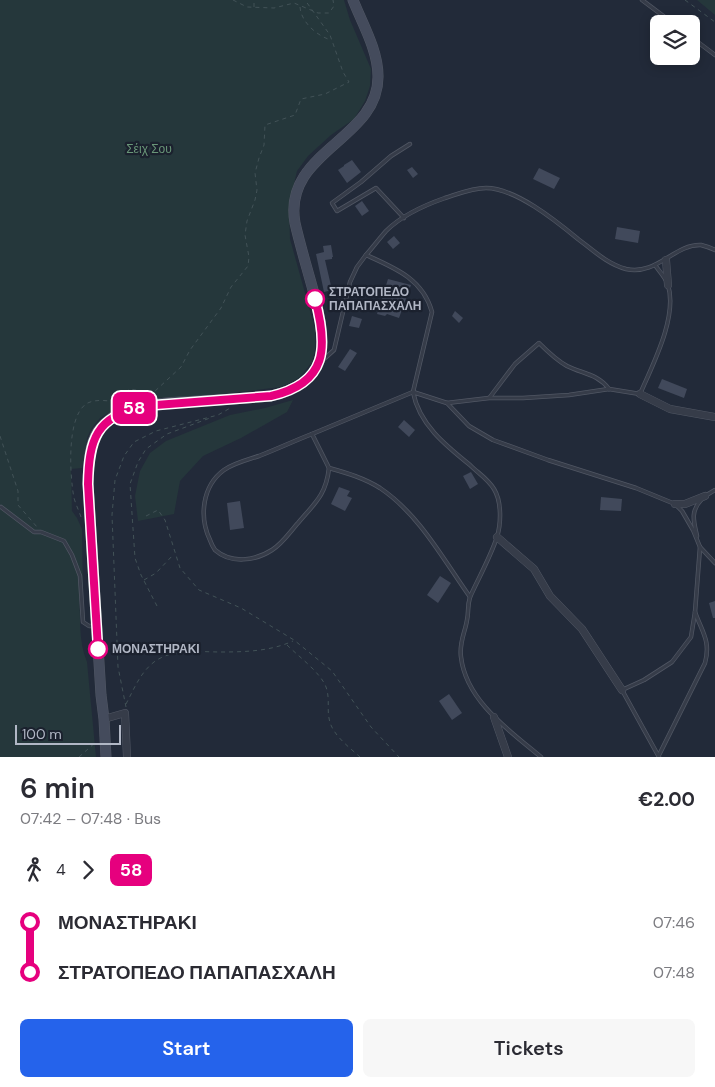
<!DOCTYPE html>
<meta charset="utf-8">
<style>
body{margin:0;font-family:"DM Sans",sans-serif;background:#f7f7f7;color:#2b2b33;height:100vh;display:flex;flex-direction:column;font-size:19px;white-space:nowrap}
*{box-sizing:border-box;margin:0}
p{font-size:16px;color:#7c7c81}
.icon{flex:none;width:28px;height:28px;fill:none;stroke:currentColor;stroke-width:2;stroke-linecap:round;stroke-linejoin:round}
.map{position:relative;height:757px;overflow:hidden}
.drawer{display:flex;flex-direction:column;background:#fff;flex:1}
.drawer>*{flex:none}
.badge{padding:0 10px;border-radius:8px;font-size:18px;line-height:32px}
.tools{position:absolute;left:650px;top:15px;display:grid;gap:10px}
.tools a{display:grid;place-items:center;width:50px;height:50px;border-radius:8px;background:#fff;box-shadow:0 2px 12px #0003;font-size:25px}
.scale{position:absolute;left:15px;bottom:12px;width:106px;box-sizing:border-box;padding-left:5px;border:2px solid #b1b7c5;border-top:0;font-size:14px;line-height:18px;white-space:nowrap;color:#b1b7c5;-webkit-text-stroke:4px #1b212e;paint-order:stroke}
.map>.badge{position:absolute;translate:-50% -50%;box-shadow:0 0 0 2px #fff}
.legs{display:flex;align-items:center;gap:8px;height:55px;padding:0 20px;font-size:16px}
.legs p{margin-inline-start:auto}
.head{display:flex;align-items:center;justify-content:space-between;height:85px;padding:0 20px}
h1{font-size:28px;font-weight:600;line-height:38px}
.action{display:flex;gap:10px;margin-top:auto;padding:10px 20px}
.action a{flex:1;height:58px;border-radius:8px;background:#2563eb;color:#fff;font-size:20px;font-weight:600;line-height:58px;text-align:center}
.action a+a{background:#f7f7f7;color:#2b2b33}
ul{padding:0 20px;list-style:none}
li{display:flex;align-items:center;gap:18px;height:50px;font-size:19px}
li i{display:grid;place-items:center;width:8px;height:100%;margin:0 6px;background:currentColor}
li i::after{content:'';width:12px;height:12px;margin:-6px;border:4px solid;border-radius:50%;background:#fff}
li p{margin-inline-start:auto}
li:first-child i{background:linear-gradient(#0000 50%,currentColor 0)}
li:last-child i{background:linear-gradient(currentColor 50%,#0000 0)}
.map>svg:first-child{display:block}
</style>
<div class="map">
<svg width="715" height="757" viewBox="0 0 715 757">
<rect width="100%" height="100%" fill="#222a39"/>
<g fill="#25373b">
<path d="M0,0H344L350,20L371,69L370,86L365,101L354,119L331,135L308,156L297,171L289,205L290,239L315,329V350L312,362L300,377L292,382L281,387L223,394L156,398L123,404L100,418L91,429L87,438L82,468L71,469L72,511L77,518L82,529L83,595H79C81,617 78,641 87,662L96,757H0Z"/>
<polygon points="697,0 715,0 715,15"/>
<polygon points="293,400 287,412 241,438 203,456 180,481 174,514 138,521 135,496 140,471 150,453 166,441 230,415 265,408"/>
</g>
<g fill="#41495b">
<polygon points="352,160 361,172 347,183 338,170 344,166 344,165"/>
<polygon points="412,167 418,174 413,178 407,170"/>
<polygon points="539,168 560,178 554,189 533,179"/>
<polygon points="362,201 369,211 362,216 355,206"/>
<polygon points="617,227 640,231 638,243 615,239"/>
<polygon points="394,236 400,243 393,249 387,242"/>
<polygon points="331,245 333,257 332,257 332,259 325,260 332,290 324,292 316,254 324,252 323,246"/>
<polygon points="388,279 411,285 399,318 387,314 385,316 377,314"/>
<polygon points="455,311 463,318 459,323 452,316"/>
<polygon points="352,316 362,319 359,328 349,326"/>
<polygon points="350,349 357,353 345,371 338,367"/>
<polygon points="662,379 687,389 684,398 658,388"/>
<polygon points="404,420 415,430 409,437 398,427"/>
<polygon points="471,472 478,484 470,489 463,476"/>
<polygon points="339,487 350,491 347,496 352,498 345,511 331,504"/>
<polygon points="601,497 622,499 621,511 600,510"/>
<polygon points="240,501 244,528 230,530 227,503"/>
<polygon points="440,576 451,583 438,603 427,595"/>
<polygon points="715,601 715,618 713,618 709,603"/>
<polygon points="449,694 462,713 452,720 439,701"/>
</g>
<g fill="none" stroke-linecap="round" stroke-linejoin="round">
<g stroke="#515764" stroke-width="4.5">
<g id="service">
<polyline points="642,0 674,24"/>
<polyline points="691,37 715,55"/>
<polyline points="404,218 376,188 337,211 332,203 361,182 391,156 410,144"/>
<path d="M366,255C373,247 379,239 386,231C401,216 425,205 445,198C458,194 472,188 486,188C515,188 555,220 578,239C593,250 607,264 626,269C657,276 674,244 701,245C705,246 711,248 715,250"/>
<path d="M324,359L334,350L350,282L357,267L366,255C395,268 423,279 432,312L413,392L312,434L329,468C347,473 364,478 380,488C419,514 443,559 470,597C467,607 469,611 467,620C465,633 459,642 461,657C466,701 510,731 541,757"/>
<path d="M490,397L515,364L539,343C548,352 556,360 567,366C583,374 598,374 609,389"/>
<path d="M447,403L489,398H523L569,395L609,389L640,394C652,366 678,317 668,285C666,278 659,271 655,265"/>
<path d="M312,434C294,441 277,449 259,456C247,460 234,463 224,470C202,486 199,517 210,540C211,543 213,547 215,550C231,564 255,561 272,550C282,544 290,532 298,523C315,503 326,495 329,468"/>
<polyline points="705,496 715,490"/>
<polyline points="1,507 34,532 41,532 64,541 72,555 80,576 83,622 89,626 96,626"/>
<path d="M697,536C694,522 690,512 701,500"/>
<path d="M470,597C479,577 490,558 497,537C501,524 502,502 494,489C488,479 478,473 470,465C445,445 419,424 413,392L447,403L469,426L493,440L548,460L636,488L675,504L682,511L693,530L700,547L715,563"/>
<path d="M659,755L705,663C711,641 702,632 695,612"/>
<polyline points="659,757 622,690 644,680 672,662 691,637 695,612 700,547"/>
</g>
</g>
<g stroke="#515764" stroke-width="8">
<g id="minor">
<polyline points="666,260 668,285"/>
<polyline points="640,394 670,409 715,417"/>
<polyline points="675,504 685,504 705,496"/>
<polyline points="497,537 534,569 550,596 582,629 622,690"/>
<polyline points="494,717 508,757"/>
<polyline points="104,719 125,713 127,757"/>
</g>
</g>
<g stroke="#515764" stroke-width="11">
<path id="secondary" d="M106,757L104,719L101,695L88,483C89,466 88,447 98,431C106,421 117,413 129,409C146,404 165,403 182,402C212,400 241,399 271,396C334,382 326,340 313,290C307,268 300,245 295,223C282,151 379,140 378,76C378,50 362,23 353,0"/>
</g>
<g stroke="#425257" stroke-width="1" stroke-dasharray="4 4" stroke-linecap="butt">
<polyline points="233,0 247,7 274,8 294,3 318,13 329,13 334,6 333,0"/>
<polyline points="685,0 715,22"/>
<polyline points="254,7 254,0"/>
<path d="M300,7C301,22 317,36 331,40"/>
<polyline points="119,397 130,389 153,393 181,367 190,350 221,308 231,287 248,266 249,257 245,235 247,221 255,200 257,190 255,173 259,158 264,145 265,125 295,115 301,99 325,94 349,82 343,72 330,35 305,0"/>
<polyline points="0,436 18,491 18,505 37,527"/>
<polyline points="146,516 158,510 165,520 180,568 199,590 241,608 294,640 332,671 371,727 399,757"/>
<path d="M81,517C79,511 76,505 74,498C70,477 66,418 86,404C95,398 111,401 121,403"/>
<polyline points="144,580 156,573 174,554"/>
<polyline points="157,606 141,575 135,558 130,484 138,462 146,449 167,434 210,418"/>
<path d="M287,645C297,655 321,673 326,687C330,698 327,708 329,718C331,734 349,747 360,757"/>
<path d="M126,704C134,689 140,673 154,662C173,648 199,652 221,652C246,652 271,651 293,641"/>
<polyline points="126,707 118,667 112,515 115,480 124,456 134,442 156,431 218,415 232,407"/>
<polyline points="79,757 97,741"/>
</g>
<use href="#service" stroke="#363c49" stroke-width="3"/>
<use href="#minor" stroke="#363c49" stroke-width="7"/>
<use href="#secondary" stroke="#444b5c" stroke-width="10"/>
</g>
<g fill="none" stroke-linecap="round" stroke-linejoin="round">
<g stroke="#fff" stroke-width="11">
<path id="line-1" d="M98,649L88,484C89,439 96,417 143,406L271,396C328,383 328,347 315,299"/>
</g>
<use href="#line-1" stroke="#e6007e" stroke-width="8"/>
</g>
<g fill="#fff" stroke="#e6007e" stroke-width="2.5">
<circle cx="315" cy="299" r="9"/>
<circle cx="98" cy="649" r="9"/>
</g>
<g text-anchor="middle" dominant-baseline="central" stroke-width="4.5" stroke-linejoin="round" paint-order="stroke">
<g font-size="12" fill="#699678" stroke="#1b212e">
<text x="149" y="149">Σέιχ Σου</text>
</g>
<g font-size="12" font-weight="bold" fill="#b1b7c5" stroke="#1b212e" text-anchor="start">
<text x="329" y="292">ΣΤΡΑΤΟΠΕΔΟ<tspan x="329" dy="14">ΠΑΠΑΠΑΣΧΑΛΗ</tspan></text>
<text x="112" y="649">ΜΟΝΑΣΤΗΡΑΚΙ</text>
</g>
</g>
</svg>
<div class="tools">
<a><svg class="icon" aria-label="layers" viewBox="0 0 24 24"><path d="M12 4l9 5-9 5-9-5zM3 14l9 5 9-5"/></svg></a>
</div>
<div class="scale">100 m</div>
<b class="badge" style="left:134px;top:408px;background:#e6007e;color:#fff">58</b>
</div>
<section class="drawer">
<div class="head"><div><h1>6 min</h1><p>07:42 – 07:48 · Bus</p></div><b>€2.00</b></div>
<div class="legs"><svg class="icon" aria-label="walk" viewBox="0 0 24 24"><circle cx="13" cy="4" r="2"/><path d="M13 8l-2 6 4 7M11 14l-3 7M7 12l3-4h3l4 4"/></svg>4<svg class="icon" aria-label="forward" viewBox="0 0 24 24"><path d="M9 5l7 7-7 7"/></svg><b class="badge" style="background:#e6007e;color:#fff">58</b></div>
<ul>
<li><i style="color:#e6007e"></i><b>ΜΟΝΑΣΤΗΡΑΚΙ</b><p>07:46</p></li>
<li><i style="color:#e6007e"></i><b>ΣΤΡΑΤΟΠΕΔΟ ΠΑΠΑΠΑΣΧΑΛΗ</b><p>07:48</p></li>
</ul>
<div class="action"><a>Start</a><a>Tickets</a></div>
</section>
